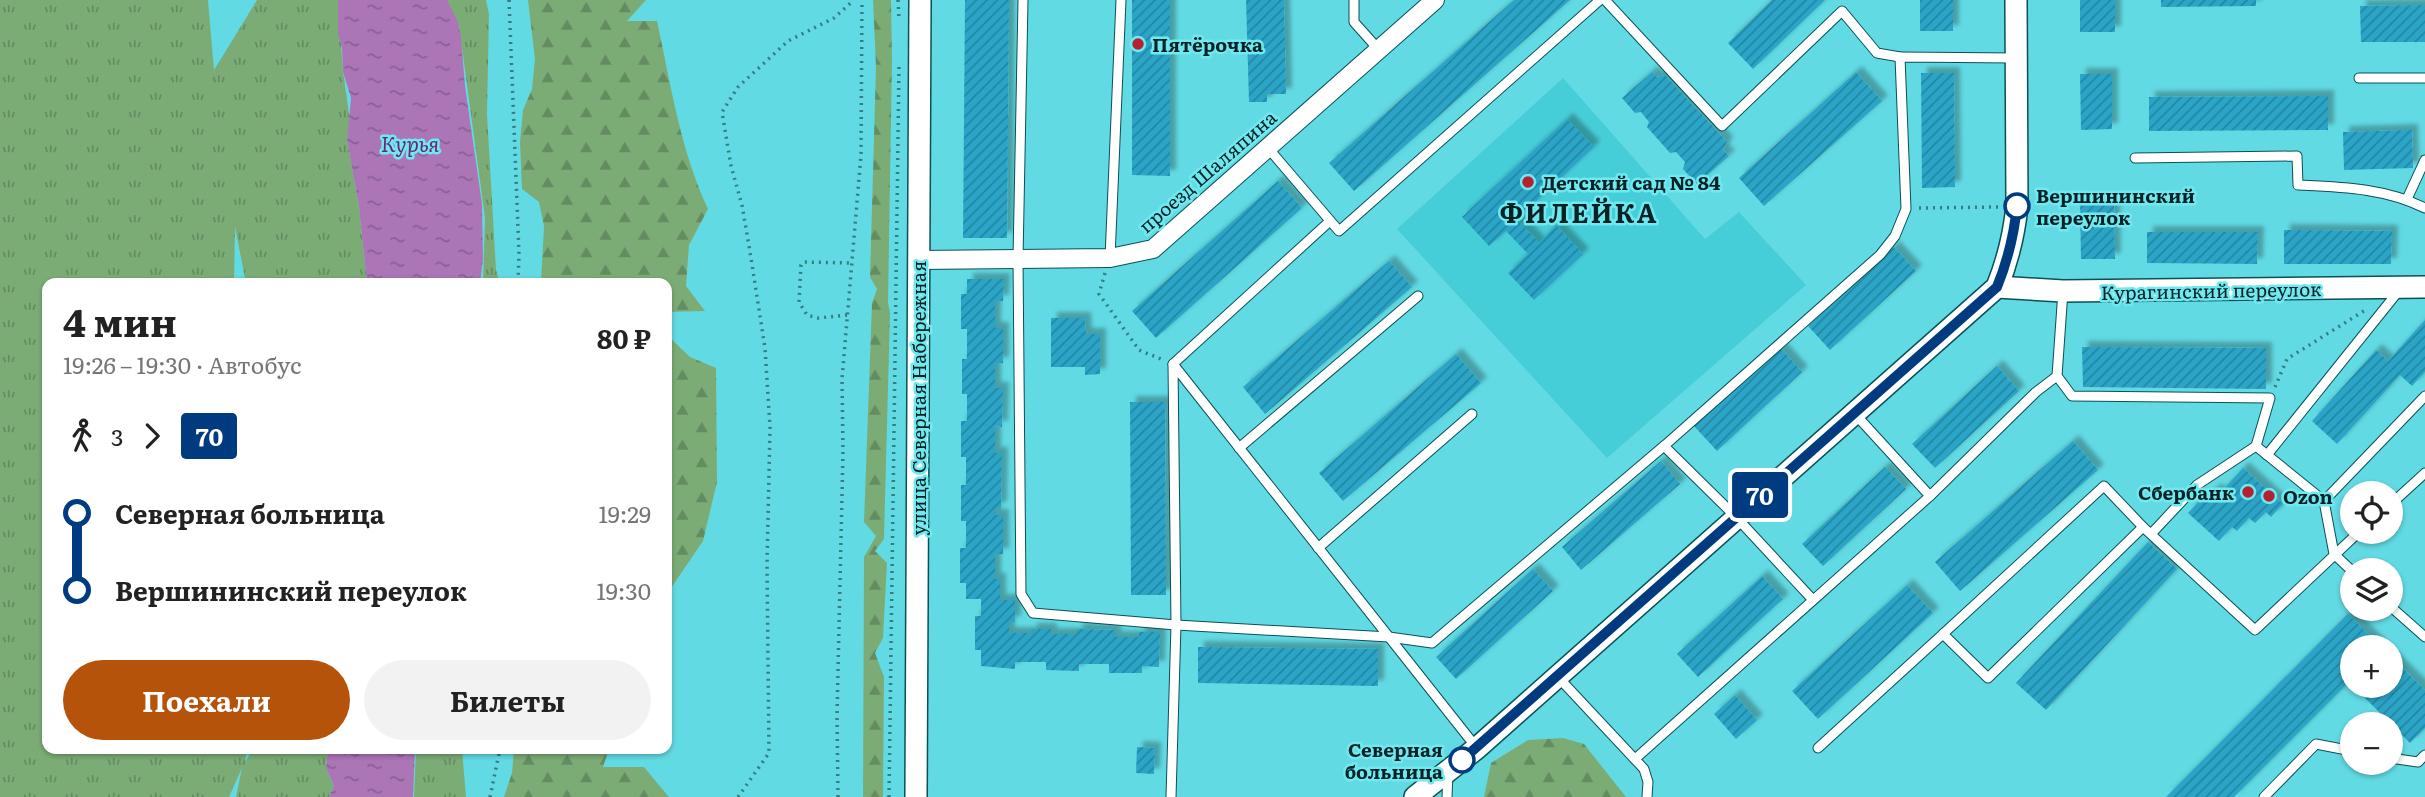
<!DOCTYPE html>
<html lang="ru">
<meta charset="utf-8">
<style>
body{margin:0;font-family:Literata,serif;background:#f2f2f2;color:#222;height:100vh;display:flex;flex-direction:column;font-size:26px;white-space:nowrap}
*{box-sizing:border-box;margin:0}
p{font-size:23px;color:#767676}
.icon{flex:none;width:38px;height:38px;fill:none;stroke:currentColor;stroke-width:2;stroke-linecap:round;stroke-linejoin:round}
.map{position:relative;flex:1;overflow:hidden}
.drawer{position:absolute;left:42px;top:278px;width:630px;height:476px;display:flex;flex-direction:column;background:#fff;border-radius:14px;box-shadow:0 2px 5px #0004}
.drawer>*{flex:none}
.badge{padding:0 14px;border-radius:5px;font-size:24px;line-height:46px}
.controls{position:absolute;left:2340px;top:481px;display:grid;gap:14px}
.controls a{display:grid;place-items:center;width:63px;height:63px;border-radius:50%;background:#fff;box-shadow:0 2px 5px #0004;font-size:35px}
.map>.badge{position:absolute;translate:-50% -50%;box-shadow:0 0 0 4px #fff}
.legs{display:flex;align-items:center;gap:10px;height:77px;padding:0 21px;font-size:23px}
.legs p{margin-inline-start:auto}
.headline{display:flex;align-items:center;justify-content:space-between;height:119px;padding:0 21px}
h1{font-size:38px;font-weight:700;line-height:52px}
.action{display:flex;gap:14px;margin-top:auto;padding:14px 21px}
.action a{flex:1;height:80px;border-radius:42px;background:#b45309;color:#fff;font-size:28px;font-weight:700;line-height:80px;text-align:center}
.action a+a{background:#f2f2f2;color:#222}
ul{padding:0 21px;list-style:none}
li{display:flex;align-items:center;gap:24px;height:77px;font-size:26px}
li i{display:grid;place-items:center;width:10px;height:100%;margin:0 9px;background:currentColor}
li i::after{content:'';width:18px;height:18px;margin:-9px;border:5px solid;border-radius:50%;background:#fff}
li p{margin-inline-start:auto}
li:first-child i{background:linear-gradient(#0000 50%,currentColor 0)}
li:last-child i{background:linear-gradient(currentColor 50%,#0000 0)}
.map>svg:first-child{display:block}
</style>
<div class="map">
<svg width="2425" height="797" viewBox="0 0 2425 797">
<defs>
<pattern id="grass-tufts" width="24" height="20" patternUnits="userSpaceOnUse" patternTransform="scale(1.75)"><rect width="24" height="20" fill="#7cac76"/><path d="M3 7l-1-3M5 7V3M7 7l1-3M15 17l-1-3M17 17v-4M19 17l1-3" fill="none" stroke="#648c61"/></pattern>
<pattern id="forest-firs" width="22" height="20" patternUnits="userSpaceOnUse" patternTransform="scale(1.75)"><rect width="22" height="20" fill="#7cac76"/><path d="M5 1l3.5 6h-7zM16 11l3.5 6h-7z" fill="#648c61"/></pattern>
<pattern id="water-ripples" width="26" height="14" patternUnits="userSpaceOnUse" patternTransform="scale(1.75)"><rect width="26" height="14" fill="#ac75b6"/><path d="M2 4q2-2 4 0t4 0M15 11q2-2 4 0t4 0" fill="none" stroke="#8a6094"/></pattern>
<pattern id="building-hatch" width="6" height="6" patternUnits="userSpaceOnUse" patternTransform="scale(1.75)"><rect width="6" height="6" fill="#2ca5c7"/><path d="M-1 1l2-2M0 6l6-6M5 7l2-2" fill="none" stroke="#2486a1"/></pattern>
<filter id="shadow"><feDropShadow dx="6" dy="-6" stdDeviation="2" flood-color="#0004"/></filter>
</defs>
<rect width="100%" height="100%" fill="#62dae3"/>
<polygon fill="#46ced8" points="1563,78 1705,239 1739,212 1806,285 1607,458 1397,229"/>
<g fill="url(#grass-tufts)">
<polygon points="0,0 208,0 214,70 257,0 338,0 343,72 350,120 347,140 359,207 367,283 246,283 235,227 234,283 47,284 47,749 247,749 245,762 253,749 328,749 326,768 334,786 329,797 236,797 242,768 229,797 0,797"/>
<polygon points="446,0 486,0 489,14 487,114 496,270 500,283 483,283 485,218 459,26"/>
<polygon points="416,749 462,749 466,797 414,797"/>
</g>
<g fill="url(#forest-firs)">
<path d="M528,0H646L627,21H657C671,85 680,149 708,209L689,245L686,286L705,311L667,312V284L541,283L544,226L539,202L522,189L520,142L523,110L532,89L535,59Z"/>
<polygon points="873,0 891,0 892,60 888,303 890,313 884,539 875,551 887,563 883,638 875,653 884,677 883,797 863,797 864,557 876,536 864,522 872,303 877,289 870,277 876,67"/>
<polygon points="667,335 690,357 716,368 717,482 703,541 667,594"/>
<polygon points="1563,738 1584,744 1626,797 1484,797 1491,763 1528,740"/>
<polygon points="514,749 609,749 603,767 644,767 669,797 504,797 512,773"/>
</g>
<g fill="url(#water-ripples)">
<polygon points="338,0 447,0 458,22 461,37 465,86 482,204 483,259 480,283 367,283 359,207 347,140 351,98 343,72 342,48 338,34"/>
<polygon points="328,749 415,749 413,797 329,797 334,786 326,768"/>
</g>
<g fill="url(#building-hatch)" filter="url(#shadow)">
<polygon points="965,0 1009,0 1007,238 963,238"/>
<polygon points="1132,0 1170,0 1170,176 1132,175"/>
<polygon points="1246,0 1284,0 1286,94 1267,94 1267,102 1249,102"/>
<polygon points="1514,0 1570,0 1354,191 1329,163"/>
<polygon points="1772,0 1825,0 1753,69 1728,43"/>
<rect x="1920" y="0" width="33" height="31"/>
<rect x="2080" y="0" width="35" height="32"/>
<polygon points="2161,0 2256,0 2256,6 2161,7"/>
<polygon points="2425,5 2425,42 2361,42 2360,6"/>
<polygon points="1652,72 1657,77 1665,75 1727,142 1723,150 1729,156 1697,184 1683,169 1685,162 1676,152 1670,153 1647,127 1649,122 1641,112 1635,113 1622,98"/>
<polygon points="1856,72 1882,101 1764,206 1739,178"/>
<polygon points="1921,73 1954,73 1955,187 1922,188"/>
<polygon points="2080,74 2112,74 2112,129 2081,130"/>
<polygon points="2328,96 2328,130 2149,131 2149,97"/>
<polygon points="1567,119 1594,147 1517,219 1539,243 1556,225 1583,254 1534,300 1508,273 1528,254 1506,231 1489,246 1462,217"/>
<polygon points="2412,130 2413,168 2344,170 2343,132"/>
<polygon points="1278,181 1302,208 1156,338 1132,311"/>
<polygon points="2080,200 2114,200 2115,259 2081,259"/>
<polygon points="2284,230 2392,231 2391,264 2284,264"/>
<polygon points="2147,232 2258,232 2257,264 2147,263"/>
<polygon points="1894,247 1916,271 1830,350 1808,326"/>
<polygon points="1389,261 1412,287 1265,414 1243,387"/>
<polygon points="967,279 1004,279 1003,301 995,301 995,328 1003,328 1003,363 995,363 995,388 1003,388 1002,427 995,426 995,453 1002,453 1001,508 995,508 995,515 1003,515 1003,554 995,554 995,579 1000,579 1000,600 1015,600 1015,622 1009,622 1009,633 1031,633 1031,629 1051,629 1051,634 1077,634 1077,629 1115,630 1115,637 1139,637 1139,632 1160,632 1159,667 1142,666 1142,673 1109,673 1109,664 1079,664 1079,671 1046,670 1046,662 1015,662 1015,669 981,666 981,650 975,650 975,616 981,616 981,599 966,599 966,583 960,583 960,548 966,548 966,521 961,521 961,485 966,485 966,457 961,457 961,421 967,421 967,394 962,394 962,359 967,359 967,329 961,329 961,294 967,294"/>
<polygon points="1051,318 1085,318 1086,334 1100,334 1100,374 1085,375 1085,367 1051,367"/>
<polygon points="2425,320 2425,372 2412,386 2400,375 2337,444 2312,421 2376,350 2388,361"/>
<polygon points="1780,347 1802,372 1717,451 1694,426"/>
<polygon points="2082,347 2266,348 2266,389 2083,387"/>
<polygon points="1456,354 1481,383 1343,501 1319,473"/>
<polygon points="1997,366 2019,391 1935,468 1912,444"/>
<polygon points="1130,402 1165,402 1166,595 1131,595"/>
<polygon points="2073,441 2098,470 1960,591 1935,562"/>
<polygon points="1661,461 1680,484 1581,570 1562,547"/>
<polygon points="1885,467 1906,489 1823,566 1802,544"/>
<polygon points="2243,468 2283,504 2271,517 2266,512 2255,523 2249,518 2237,531 2232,527 2219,541 2188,513 2201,499 2204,501 2215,489 2220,493"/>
<polygon points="2148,542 2177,569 2046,710 2016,683"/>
<polygon points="1533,569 1553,591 1456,679 1436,657"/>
<polygon points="1762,576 1783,599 1698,677 1677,654"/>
<polygon points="1907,585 1933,613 1818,719 1792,691"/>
<polygon points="2348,614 2382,648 2352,648 2352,685 2349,682 2234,797 2166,797"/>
<polygon points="1198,647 1378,649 1378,686 1198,683"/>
<polygon points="2390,656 2425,690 2425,728 2410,743 2353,686 2390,686"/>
<polygon points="1735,695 1757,720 1736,739 1714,714"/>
<polygon points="1137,747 1155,748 1154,774 1136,773"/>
</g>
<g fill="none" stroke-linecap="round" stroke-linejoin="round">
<g stroke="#085156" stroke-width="11">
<g id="service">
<polyline points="1023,0 1018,259 1021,594 1033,613 1176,625 1389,637 1432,643 1664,446 1736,517 1813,600"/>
<polyline points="1354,0 1354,22 1379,50"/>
<polyline points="1605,0 1722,126 1842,11 1877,53 1900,57"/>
<polyline points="2359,78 2425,78"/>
<polyline points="1268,148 1339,231 1600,0"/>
<path d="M2135,158L2297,156L2298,185C2342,187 2385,188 2425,208"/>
<polyline points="2407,199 2425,160"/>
<polyline points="1110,258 1121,0"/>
<polyline points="2063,291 2057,376 2072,396 2270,398 2256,446 2324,501 2334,554 2352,571"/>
<polyline points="1173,364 1330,221"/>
<polyline points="1855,414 1930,496 2036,392 2057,376"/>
<polyline points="1664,446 1880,255 1895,236 1906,209 1900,57 2015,58"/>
<polyline points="1239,448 1418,296"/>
<polyline points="2267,455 2401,288"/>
<polyline points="2324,501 2425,396"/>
<polyline points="2390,505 2425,473"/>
<polyline points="2151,534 2197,485 2256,446"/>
<polyline points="1318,548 1472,414"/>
<polyline points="2390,606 2425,637"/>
<polyline points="1943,634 2104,486 2143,527"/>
<polyline points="1558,677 1644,769 1648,782 1647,797"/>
<polyline points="1818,748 1943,634 1988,678 2143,527 2255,630 2359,532"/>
<polyline points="2390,758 2418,762 2425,755"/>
<polyline points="1635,759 1930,496"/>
<polyline points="1171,797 1176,625 1173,364 1476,747"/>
<polyline points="1447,797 1448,773"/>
<polyline points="2264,797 2316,744 2352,751"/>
</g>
</g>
<g stroke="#085156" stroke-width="20">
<polyline id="minor" points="918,260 1110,258 1153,249 1435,0"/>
</g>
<g stroke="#085156" stroke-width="24">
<g id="tertiary">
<polyline points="1997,287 2063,291 2425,287"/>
<polyline points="916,797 920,0"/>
<path d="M1415,797L1477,748L1997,287C2008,260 2014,235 2017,206L2016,0"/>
</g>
</g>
<g stroke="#347d82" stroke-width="3.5" stroke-dasharray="2 5" stroke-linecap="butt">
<polyline points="509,0 519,254 518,284"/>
<polyline points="898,0 899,19"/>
<polyline points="1919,208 1998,207"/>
<polyline points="1105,273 1099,294 1139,350 1161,359"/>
<polyline points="847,315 818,318 807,315 799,302 801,265 804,262 851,263"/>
<polyline points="2275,387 2287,359 2367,309"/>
<polyline points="490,797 500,749"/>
<polyline points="738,797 769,753 767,565 770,427 765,348 751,258 742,205 731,166 722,112 738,87 788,41 834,18 854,0"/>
<polyline points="838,797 837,715 843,451 842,379 861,155 862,0"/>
<polyline points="889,797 899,65"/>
</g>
<use href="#service" stroke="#fff" stroke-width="9"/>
<use href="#minor" stroke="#fff" stroke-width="18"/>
<use href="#tertiary" stroke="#fff" stroke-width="21"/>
</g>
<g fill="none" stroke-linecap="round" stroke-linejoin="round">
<g stroke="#fff" stroke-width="16">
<path id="line-1" d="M1462,760L1997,287C2008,260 2014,235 2017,206"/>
</g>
<use href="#line-1" stroke="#003b80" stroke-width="10"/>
</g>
<g fill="#b42232" stroke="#70e8f0" stroke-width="2.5">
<circle cx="1138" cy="44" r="7"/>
<circle cx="1528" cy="182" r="7"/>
<circle cx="2248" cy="492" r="7"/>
<circle cx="2269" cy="496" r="7"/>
</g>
<g fill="#fff" stroke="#003b80" stroke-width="3.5">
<circle cx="2017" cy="206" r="12"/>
<circle cx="1462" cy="760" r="12"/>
</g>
<g text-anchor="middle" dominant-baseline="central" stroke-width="5" stroke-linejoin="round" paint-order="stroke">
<g font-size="19" font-weight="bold" fill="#072224" stroke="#70e8f0" text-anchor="start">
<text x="1152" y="44">Пятёрочка</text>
<text x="1542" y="182">Детский сад № 84</text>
<text x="2234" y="492" text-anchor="end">Сбербанк</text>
<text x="2283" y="496">Ozon</text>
</g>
<g font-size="19" fill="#072224" stroke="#70e8f0">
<text transform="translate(1207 171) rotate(-41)">проезд Шаляпина</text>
<text transform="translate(2211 290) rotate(-1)">Курагинский переулок</text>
<text transform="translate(918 398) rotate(-90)">улица Северная Набережная</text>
</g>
<g font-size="19" font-weight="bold" fill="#072224" stroke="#70e8f0" text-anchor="start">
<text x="2036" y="195">Вершининский<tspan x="2036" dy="22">переулок</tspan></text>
<text x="1443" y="749" text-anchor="end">Северная<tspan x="1443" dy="22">больница</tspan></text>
</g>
<g font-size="21" font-style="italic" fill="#6b2776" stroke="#70e8f0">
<text x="410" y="142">Курья</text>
</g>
<g font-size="26" font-weight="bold" letter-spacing="2" fill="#072224" stroke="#70e8f0">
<text x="1579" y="211">ФИЛЕЙКА</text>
</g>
</g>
</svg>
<div class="controls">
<a><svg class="icon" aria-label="locate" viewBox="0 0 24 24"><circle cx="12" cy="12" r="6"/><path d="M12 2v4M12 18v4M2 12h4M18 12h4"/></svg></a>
<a><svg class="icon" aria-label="layers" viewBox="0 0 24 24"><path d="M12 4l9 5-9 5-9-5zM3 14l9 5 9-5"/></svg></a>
<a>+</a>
<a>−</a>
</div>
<b class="badge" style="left:1760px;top:495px;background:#003b80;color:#fff">70</b>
<section class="drawer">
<div class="headline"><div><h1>4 мин</h1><p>19:26 – 19:30 · Автобус</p></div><b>80 ₽</b></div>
<div class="legs"><svg class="icon" aria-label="walk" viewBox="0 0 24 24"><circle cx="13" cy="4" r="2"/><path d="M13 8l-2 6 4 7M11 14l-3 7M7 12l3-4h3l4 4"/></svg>3<svg class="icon" aria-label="forward" viewBox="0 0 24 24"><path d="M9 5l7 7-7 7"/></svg><b class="badge" style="background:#003b80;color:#fff">70</b></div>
<ul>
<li><i style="color:#003b80"></i><b>Северная больница</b><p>19:29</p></li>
<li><i style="color:#003b80"></i><b>Вершининский переулок</b><p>19:30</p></li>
</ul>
<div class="action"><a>Поехали</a><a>Билеты</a></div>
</section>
</div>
